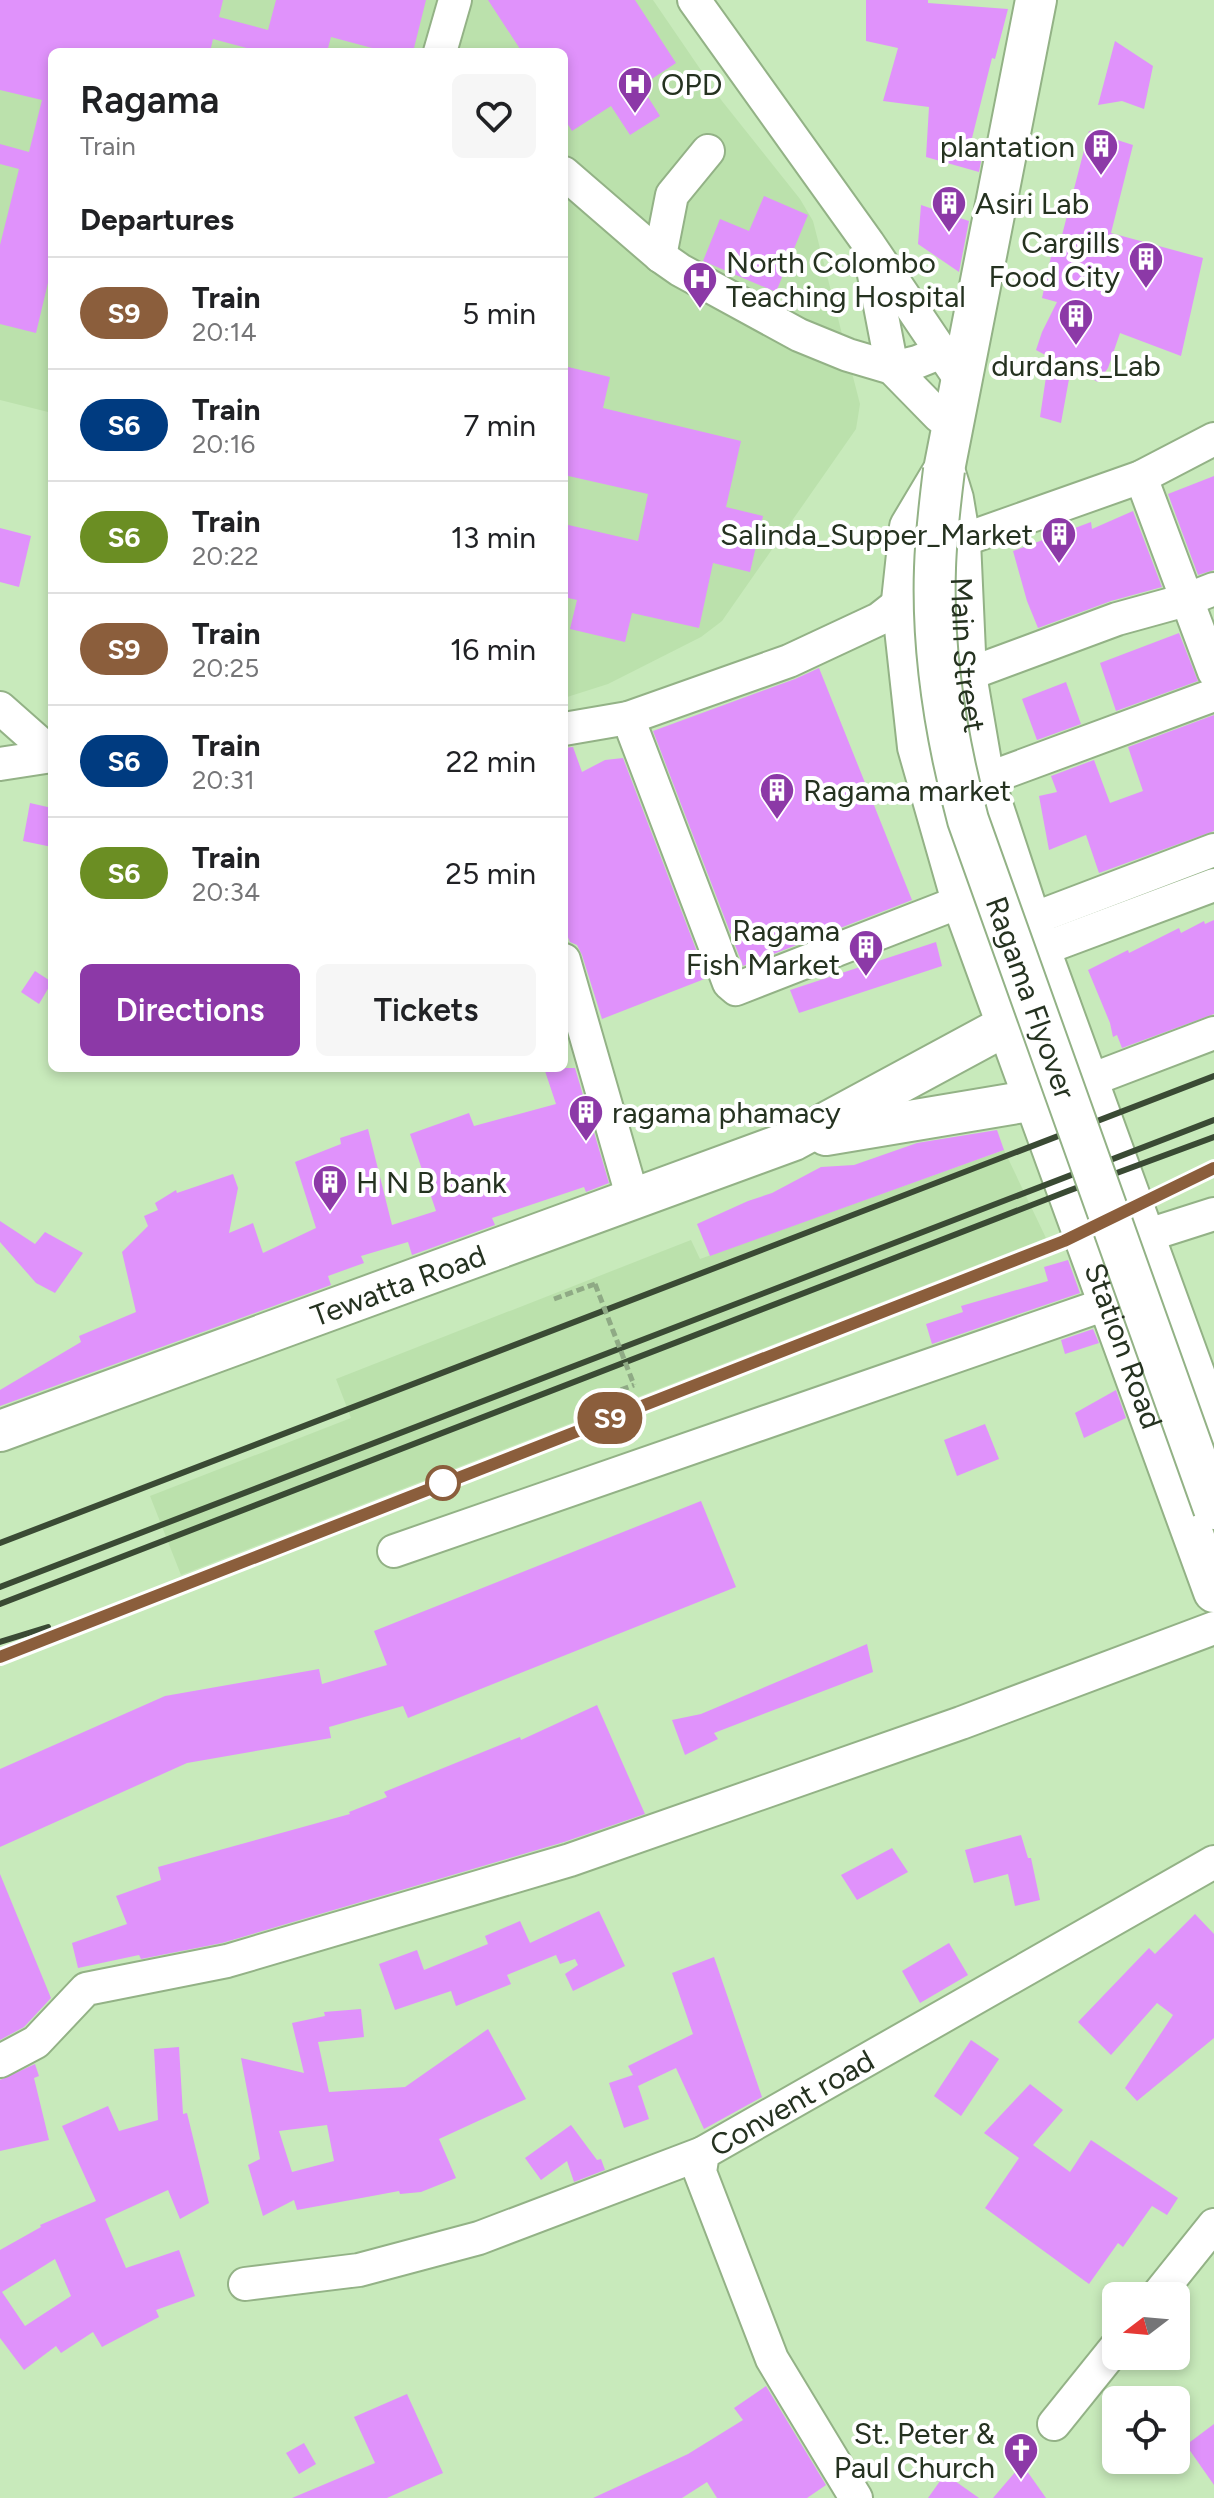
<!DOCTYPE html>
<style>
body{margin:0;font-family:Figtree,sans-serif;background:#f6f6f6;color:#202124;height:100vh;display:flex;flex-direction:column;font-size:30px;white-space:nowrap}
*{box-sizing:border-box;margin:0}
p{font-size:26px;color:#757577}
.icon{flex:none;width:44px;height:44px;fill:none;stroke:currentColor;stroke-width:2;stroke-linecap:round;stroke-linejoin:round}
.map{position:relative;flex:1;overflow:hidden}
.details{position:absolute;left:48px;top:48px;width:520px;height:1024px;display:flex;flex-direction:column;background:#fff;border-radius:12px;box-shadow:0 4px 12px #0003}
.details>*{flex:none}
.badge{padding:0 16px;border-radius:26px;font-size:28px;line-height:52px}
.needle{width:52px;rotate:254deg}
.buttons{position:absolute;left:1102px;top:2282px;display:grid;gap:16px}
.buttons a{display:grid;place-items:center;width:88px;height:88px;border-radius:12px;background:#fff;box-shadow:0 4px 12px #0003;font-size:40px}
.map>.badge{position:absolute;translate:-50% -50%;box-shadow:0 0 0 4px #fff}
h2{padding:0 32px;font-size:30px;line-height:72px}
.round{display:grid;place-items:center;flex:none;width:84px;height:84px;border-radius:12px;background:#f6f6f6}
.summary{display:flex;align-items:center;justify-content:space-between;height:136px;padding:0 32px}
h1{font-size:38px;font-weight:600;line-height:60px}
.button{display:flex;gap:16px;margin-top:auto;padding:16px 32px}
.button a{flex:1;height:92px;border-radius:12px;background:#8c39a7;color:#fff;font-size:32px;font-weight:600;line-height:92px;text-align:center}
.button a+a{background:#f6f6f6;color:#202124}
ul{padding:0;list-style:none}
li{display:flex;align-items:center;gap:24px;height:112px;padding:0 32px;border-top:2px solid #e0e0e0}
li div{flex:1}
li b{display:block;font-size:30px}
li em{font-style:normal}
li .badge{min-width:88px;font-weight:700;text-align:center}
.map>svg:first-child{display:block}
</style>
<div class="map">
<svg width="1214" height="2498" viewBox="0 0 1214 2498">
<rect width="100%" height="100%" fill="#c8eabb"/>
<g fill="#bbe1ac">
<polygon points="0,0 653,0 722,101 800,199 813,221 860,404 856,429 722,621 701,637 608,684 564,698 564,52 52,52 52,413 0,400"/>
<polygon points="1004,1150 1046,1238 181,1575 150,1496 351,1418 336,1379 691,1240 700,1259"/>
</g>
<g fill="#e092fb" fill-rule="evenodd">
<polygon points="0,0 223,0 219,17 268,30 276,0 426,0 413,52 387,52 331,37 327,52 262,52 213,39 210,52 52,52 52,266 36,333 0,324 0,245 19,169 0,164 0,144 29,152 42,100 0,90"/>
<polygon points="488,0 635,0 676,63 641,86 660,116 630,135 611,106 572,131 564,118 564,52 522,52"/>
<polygon points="866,0 928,0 928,3 1008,9 995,59 992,58 971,142 984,145 979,172 926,157 929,107 883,101 898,48 866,41"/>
<polygon points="1115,41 1153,66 1144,109 1122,101 1098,105"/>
<polygon points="1089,131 1133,145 1111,233 1203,258 1181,356 1120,333 1108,368 1098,382 1071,368 1061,423 1040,417 1049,357 1036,350 1042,332 1057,302 1042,298 1055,238 1061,239"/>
<polygon points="764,196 808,215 776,292 703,261 720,219 749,231"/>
<polygon points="921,205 969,221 959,272 918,244"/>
<polygon points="564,366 610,377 603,408 741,441 726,507 763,516 750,572 713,563 699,628 632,613 625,642 570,629 577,600 564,597 564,524 638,541 648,494 564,475"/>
<polygon points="1214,476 1214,570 1198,575 1168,494"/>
<polygon points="1133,511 1162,587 1111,601 1038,628 1027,601 1013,551 1091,522 1092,529"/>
<polygon points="0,528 31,536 19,587 0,582"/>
<polygon points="1179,633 1198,681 1116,711 1100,663"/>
<polygon points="819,668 912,900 743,966 653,731 795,679"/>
<polygon points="1066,682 1081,724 1037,740 1022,699"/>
<polygon points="1214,715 1214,831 1099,873 1086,835 1049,850 1039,796 1057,792 1051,776 1094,760 1110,803 1143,791 1128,747"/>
<polygon points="573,747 582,772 605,760 623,758 707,978 602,1019 582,955 577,945 570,942 564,928 564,748"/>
<polygon points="30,803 52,808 52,847 23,841"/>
<polygon points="1214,920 1214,1014 1122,1048 1117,1035 1113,1037 1110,1023 1088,970 1128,950 1129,953 1179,928 1181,933 1204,921 1205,924"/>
<polygon points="936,942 942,966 799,1013 790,990"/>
<polygon points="35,971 52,982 39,1004 21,992"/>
<polygon points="544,1068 575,1068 609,1183 586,1192 584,1187 492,1218 495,1225 412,1255 408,1242 361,1256 364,1263 328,1276 331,1285 0,1406 0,1390 81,1342 79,1336 136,1312 122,1252 148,1226 144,1216 158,1210 155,1203 176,1190 177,1193 233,1174 238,1188 229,1233 253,1223 263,1253 316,1228 295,1162 341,1144 340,1138 368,1129 392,1225 436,1211 410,1134 469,1113 474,1126 556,1104"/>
<polygon points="997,1130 1004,1150 710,1256 697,1224 748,1201 772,1193 821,1167 854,1165 917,1143"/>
<polygon points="0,1221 35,1244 45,1232 83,1253 55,1293 36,1283 0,1242"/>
<polygon points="1068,1260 1080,1293 932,1344 926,1324 963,1312 961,1306 1048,1281 1044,1267"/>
<polygon points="1093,1329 1099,1343 1065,1354 1061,1340"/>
<polygon points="1116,1390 1126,1418 1084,1438 1075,1413"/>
<polygon points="985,1424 999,1459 957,1476 944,1440"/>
<polygon points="701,1501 736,1587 408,1718 403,1706 329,1727 331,1738 187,1763 0,1847 0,1769 165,1696 319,1669 322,1684 387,1665 374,1631"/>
<polygon points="867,1644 873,1672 714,1733 718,1739 685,1755 672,1720 701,1714"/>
<polygon points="597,1705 645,1814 564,1842 222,1943 141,1959 139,1955 78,1968 72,1943 127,1924 116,1896 161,1880 158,1867 350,1814 349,1812 387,1797 384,1792 520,1737 521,1740"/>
<polygon points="1021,1835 1028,1858 1031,1858 1040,1900 1015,1906 1008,1874 974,1883 965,1850"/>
<polygon points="892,1848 908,1872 857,1900 841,1875"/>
<polygon points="0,1874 51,1998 24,2027 0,2040"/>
<polygon points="599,1911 625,1966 573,1991 565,1974 578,1965 575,1959 560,1964 556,1955 507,1975 511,1984 456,2006 451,1991 395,2010 379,1964 417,1950 424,1970 488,1944 485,1936 520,1921 530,1943"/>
<polygon points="1195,1914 1214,1934 1214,2038 1137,2101 1125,2088 1173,2015 1157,2003 1111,2055 1078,2022 1149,1948 1155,1954"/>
<polygon points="949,1943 968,1975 920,2003 902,1971"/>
<polygon points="714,1957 762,2097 704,2129 676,2068 638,2086 649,2119 624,2128 609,2083 633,2075 628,2066 693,2034 672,1973"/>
<path d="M361,2009L364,2037L318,2042L329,2092L405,2087L488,2029L526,2099L439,2139L456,2178L421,2192L400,2194L399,2191L297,2210L294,2200L263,2216L248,2165L260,2159L241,2058L304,2073L292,2023L325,2016L324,2012ZM327,2125L334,2161L292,2172L279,2131Z"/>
<polygon points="971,2040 999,2059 961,2116 934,2096"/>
<path d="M179,2047L183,2114L187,2113L209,2203L180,2219L168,2190L105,2219L126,2268L179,2250L195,2296L156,2310L159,2317L102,2347L93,2332L61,2353L56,2346L24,2370L0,2338V2250L41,2227L40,2225L96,2201L62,2126L108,2106L119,2131L158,2120L154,2049ZM55,2259L71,2296L25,2326L2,2292Z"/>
<polygon points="35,2064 39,2076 34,2078 49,2140 0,2151 0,2080"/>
<polygon points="1030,2084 1063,2110 1033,2145 1070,2172 1091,2140 1178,2198 1167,2215 1152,2206 1123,2247 1118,2243 1089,2284 985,2208 1019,2158 984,2133"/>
<polygon points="571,2125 597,2160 601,2159 605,2170 574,2182 567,2161 541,2180 525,2158"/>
<polygon points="766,2386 826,2485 807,2498 717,2498 707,2482 682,2498 593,2498 688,2454 743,2420 734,2408"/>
<polygon points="407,2394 443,2473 387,2498 292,2498 375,2463 354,2417"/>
<polygon points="1214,2424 1214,2485 1186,2445"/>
<polygon points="304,2443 316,2464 299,2474 286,2453"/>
<polygon points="1022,2464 1046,2498 993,2498"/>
<polygon points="945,2474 979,2498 928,2498"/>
</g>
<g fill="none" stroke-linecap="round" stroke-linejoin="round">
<g stroke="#93b286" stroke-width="36">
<g id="minor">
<polyline points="694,0 868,243 962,382"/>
<polyline points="440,52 455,0"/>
<polyline points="564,173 660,256 680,270 799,335 848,355 892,368 917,362 942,352"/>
<polyline points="870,254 892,368 939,416 952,424"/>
<polyline points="660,256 672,195 708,151"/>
<polyline points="1141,477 1214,672"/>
<polyline points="960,541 1141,477 1214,439"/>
<polyline points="966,675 1117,619 1186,600 1214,589"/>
<polyline points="0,708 52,754"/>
<polyline points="628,718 729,983 736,989 962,901"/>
<polyline points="564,729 628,718 789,661 879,619 902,601"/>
<polyline points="0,764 52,756"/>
<polyline points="984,780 1214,695"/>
<polyline points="1030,920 1214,850"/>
<polyline points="1040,950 1214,885"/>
<polyline points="564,960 633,1199"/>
<polyline points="1088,1081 1214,1033"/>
<polyline points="1145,1236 1214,1214"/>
<polyline points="394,1551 1109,1303"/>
<polyline points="0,2061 36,2042 86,1989 227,1961 570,1860 961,1723 1214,1628"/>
<polyline points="245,2284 359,2270 479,2238 703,2153"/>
<polyline points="1157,2296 1214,2225"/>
<polyline points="1054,2424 1116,2347"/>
<path id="s1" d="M856,2498L772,2359L700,2172L703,2153L1214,1862"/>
</g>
</g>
<g stroke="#93b286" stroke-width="44">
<g id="major">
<path id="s2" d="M1036,0L944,470L910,527L902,601L918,747L962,901L1214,1592"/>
<path id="s3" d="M945,473L953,499L960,541L966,675L984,780L1040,950L1214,1428"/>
<polyline points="826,1135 1035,1100 1058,1092"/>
<path id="s4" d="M0,1431L794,1140L1007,1025L1060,1006"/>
</g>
</g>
<g stroke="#8faa85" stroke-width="5" stroke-dasharray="8 4" stroke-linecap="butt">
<polyline points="554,1299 595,1284"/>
<polyline points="587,1402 634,1385"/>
</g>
<use href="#minor" stroke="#fff" stroke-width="32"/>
<use href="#major" stroke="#fff" stroke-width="40"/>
<g stroke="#3a4a34" stroke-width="6">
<polyline points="0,1543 1214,1076"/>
<polyline points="0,1587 1214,1120"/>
<polyline points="0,1604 1068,1191 1214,1137"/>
<polyline points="0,1642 48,1627"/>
<polyline points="0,1657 1064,1241 1214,1168"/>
</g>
<g stroke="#93b286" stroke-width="44" stroke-linecap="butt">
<g id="major-bridge">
<path id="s5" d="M944,470C940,502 936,535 935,568C932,654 946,738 968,820L1214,1509"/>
</g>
</g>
<polyline stroke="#8faa85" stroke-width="5" stroke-dasharray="8 4" stroke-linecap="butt" points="595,1284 634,1385"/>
<use href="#major-bridge" stroke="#fff" stroke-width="40"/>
</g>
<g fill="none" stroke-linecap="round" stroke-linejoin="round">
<g stroke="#fff" stroke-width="18">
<polyline id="line" points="0,1657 1064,1241 1214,1168"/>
</g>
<use href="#line" stroke="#8b5e3c" stroke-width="12"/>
</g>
<defs>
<g id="hospital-pin" transform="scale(1.8)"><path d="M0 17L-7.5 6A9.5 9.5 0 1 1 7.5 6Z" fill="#8c39a7" stroke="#fff"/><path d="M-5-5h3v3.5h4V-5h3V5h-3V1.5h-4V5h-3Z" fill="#fff"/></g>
<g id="building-pin" transform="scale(1.8)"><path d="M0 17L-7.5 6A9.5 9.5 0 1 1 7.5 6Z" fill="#8c39a7" stroke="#fff"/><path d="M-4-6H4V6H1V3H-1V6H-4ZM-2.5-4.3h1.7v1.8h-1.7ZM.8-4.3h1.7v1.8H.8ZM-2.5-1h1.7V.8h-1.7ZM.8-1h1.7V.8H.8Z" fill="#fff"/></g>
<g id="church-pin" transform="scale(1.8)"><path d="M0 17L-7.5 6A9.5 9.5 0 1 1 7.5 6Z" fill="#8c39a7" stroke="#fff"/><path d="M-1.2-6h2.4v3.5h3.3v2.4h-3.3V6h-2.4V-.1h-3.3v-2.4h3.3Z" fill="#fff"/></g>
</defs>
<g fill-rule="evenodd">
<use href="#hospital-pin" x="635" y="84"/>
<use href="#building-pin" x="1101" y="146"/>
<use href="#building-pin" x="949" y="203"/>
<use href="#building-pin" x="1146" y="259"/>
<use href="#hospital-pin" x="700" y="279"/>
<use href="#building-pin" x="1076" y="316"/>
<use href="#building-pin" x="1059" y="534"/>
<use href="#building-pin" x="777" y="790"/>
<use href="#building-pin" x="866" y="947"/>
<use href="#building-pin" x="586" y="1112"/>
<use href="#building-pin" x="330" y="1182"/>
<use href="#church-pin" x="1021" y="2450"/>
</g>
<circle fill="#fff" stroke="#8b5e3c" stroke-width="4" cx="443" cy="1483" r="16"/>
<g text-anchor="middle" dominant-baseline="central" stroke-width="8" stroke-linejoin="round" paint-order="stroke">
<g font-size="30" fill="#253220" stroke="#fff" text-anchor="start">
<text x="661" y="84">OPD</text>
<text x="1075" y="146" text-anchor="end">plantation</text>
<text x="975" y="203">Asiri Lab</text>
<text x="1120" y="242" text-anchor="end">Cargills<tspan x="1120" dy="34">Food City</tspan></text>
<text x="726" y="262">North Colombo<tspan x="726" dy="34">Teaching Hospital</tspan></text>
<text x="1076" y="365" text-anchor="middle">durdans_Lab</text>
<text x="1033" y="534" text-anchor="end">Salinda_Supper_Market</text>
<text x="803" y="790">Ragama market</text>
<text x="840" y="930" text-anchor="end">Ragama<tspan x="840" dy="34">Fish Market</tspan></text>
<text x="612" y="1112">ragama phamacy</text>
<text x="356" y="1182">H N B bank</text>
<text x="995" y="2433" text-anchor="end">St. Peter &amp;<tspan x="995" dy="34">Paul Church</tspan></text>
</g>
<g font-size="30" fill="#253220" stroke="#fff">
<text stroke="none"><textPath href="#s3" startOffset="184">Main Street</textPath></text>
<text stroke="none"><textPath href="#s5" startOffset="542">Ragama Flyover</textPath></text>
<text stroke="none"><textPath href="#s4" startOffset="424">Tewatta Road</textPath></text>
<text stroke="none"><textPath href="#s2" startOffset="1400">Station Road</textPath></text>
<text stroke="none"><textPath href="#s1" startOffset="484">Convent road</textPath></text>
</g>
</g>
</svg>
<div class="buttons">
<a><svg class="needle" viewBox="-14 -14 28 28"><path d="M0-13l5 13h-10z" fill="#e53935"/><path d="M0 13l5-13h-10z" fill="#757577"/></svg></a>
<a><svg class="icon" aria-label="locate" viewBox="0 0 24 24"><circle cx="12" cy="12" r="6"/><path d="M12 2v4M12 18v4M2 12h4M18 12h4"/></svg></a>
</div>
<b class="badge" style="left:610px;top:1418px;background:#8b5e3c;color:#fff">S9</b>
<section class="details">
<div class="summary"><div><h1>Ragama</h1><p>Train</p></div><a class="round"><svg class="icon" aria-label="heart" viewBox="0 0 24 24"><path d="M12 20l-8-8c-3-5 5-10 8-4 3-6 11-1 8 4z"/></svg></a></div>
<h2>Departures</h2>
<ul>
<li><span class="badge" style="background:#8b5e3c;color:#fff">S9</span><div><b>Train</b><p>20:14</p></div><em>5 min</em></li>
<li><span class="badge" style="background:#003b80;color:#fff">S6</span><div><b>Train</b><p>20:16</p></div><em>7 min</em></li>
<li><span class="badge" style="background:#6b8e23;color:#fff">S6</span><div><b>Train</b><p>20:22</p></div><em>13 min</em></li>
<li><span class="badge" style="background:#8b5e3c;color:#fff">S9</span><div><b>Train</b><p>20:25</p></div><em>16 min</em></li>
<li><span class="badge" style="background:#003b80;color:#fff">S6</span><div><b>Train</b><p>20:31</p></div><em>22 min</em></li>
<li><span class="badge" style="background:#6b8e23;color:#fff">S6</span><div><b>Train</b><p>20:34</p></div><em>25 min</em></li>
</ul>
<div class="button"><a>Directions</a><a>Tickets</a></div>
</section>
</div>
